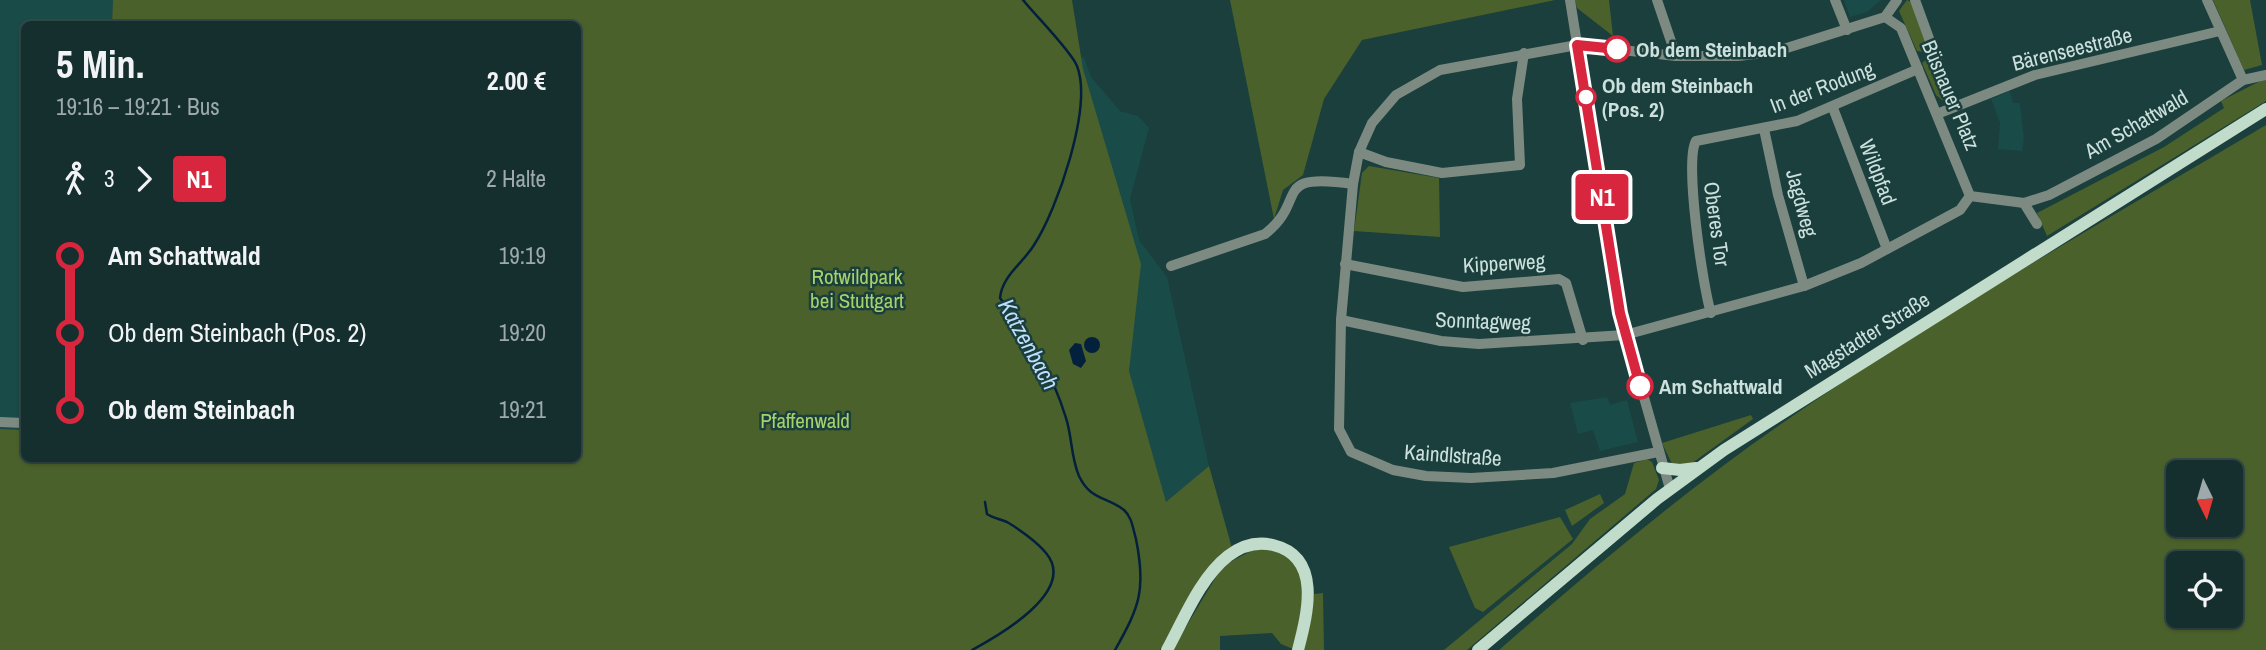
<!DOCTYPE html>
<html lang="de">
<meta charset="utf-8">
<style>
body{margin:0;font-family:"Archivo Narrow",sans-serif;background:#213b39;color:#f1f3f6;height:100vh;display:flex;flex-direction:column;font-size:26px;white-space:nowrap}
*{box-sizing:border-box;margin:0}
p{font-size:23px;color:#9da9aa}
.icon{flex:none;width:38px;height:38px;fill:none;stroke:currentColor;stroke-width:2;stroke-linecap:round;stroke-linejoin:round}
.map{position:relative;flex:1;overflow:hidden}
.sheet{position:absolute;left:21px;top:21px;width:560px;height:441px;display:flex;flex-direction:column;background:#142f2d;border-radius:10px;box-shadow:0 2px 5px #0004,0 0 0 2px #334a49}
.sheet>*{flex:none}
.badge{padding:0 14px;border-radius:5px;font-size:24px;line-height:46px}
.needle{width:46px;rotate:175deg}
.fabs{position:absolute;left:2166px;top:460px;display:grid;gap:14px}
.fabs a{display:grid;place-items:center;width:77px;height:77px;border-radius:10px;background:#142f2d;box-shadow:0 2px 5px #0004,0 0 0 2px #334a49;font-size:35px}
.map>.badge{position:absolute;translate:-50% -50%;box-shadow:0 0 0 4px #fff}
.legs{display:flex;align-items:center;gap:10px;height:77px;padding:0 35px;font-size:23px}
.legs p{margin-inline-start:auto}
.overview{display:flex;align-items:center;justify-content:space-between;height:119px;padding:0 35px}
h1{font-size:38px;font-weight:700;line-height:52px}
ul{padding:0 35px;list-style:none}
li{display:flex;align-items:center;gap:24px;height:77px;font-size:26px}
li i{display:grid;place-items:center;width:10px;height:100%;margin:0 9px;background:currentColor}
li i::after{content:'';width:18px;height:18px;margin:-9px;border:5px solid;border-radius:50%;background:#142f2d}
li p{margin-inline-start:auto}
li:first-child i{background:linear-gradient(#0000 50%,currentColor 0)}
li:last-child i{background:linear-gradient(currentColor 50%,#0000 0)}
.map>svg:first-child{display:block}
</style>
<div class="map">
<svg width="2266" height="650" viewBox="0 0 2266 650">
<rect width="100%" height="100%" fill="#1a3f3c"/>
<g fill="#194b48">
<polygon points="0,0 113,0 112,24 24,24 24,430 0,429"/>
<polygon points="1844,0 1881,0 1867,12 1850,17"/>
<polygon points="1084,57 1091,77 1120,111 1138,116 1149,128 1130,199 1139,240 1167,277 1209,466 1114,548 1042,74"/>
<polygon points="2010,91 2013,103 2020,103 2024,139 2022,151 1998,149 2000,123 1991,99"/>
<polygon points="1607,397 1610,405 1627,400 1638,442 1600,451 1593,430 1578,434 1570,403"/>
</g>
<g fill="#4b612b" fill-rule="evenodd">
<polygon points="113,0 1072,0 1083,69 1141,264 1129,371 1166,502 1209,466 1232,548 1198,582 1160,650 0,650 0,429 24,430 24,458 578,458 578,24 112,24"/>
<polygon points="1230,0 1555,0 1362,40 1324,99 1303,175 1283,190 1274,219"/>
<polygon points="1575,0 1609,0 1613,36 1577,8"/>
<polygon points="1907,0 1911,2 1928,45 1924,52 1917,51 1899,11"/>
<polygon points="2213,0 2250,0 2262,65 2244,70"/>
<polygon points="1927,59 1933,61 1943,90 1943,101 1936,95 1922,63"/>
<polygon points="2266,78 2266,101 2047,236 2037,213 2164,147 2224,108 2221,101"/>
<path d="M2266,125V650H1499C1591,570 1684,491 1784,422C1939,315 2104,221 2266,125ZM2179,472H2231V525H2179ZM2179,564H2231V616H2179Z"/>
<polygon points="1369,166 1439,178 1440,237 1354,231 1362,173"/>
<polygon points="1751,415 1753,419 1688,466 1672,464 1662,443"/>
<polygon points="1647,459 1652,462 1659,480 1656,489 1467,650 1444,650 1572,544 1590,519 1625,494 1634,463"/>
<polygon points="1600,494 1604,503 1572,526 1565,510"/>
<polygon points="1560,517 1573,539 1483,612 1475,608 1449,547"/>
<path d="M1255,549C1320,548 1302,610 1293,649L1281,644L1272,633L1220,636V650H1172L1219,572L1230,562Z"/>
<polygon points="1323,593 1324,650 1304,650 1314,594"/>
</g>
<g fill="#03203d">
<circle cx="1092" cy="345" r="8"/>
<polygon points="1075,343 1081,344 1086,361 1081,368 1073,364 1069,350"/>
</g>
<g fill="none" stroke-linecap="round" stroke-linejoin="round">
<g stroke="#03203d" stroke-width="2.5">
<path d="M1023,0C1035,15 1071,51 1077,66C1093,107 1057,210 1034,245C1023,263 1002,276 1000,298C1029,336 1052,372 1066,418C1072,436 1071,458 1079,476C1091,501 1106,496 1124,510C1132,517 1133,529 1136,539C1146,589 1140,606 1115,650"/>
<path d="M972,650C998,636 1078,591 1046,553C1037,542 1019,529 1007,522C1000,519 993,518 987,514L985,502"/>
</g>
<g stroke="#7d8a82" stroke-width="10">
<polyline points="1570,0 1620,313 1670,489"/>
<polyline points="1657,0 1676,56"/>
<polyline points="1835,0 1847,30"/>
<polyline points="1915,0 1954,107"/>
<polyline points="2207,0 2243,80"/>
<polyline points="1885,17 1901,28 1970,196"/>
<polyline points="1833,108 1887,249"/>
<polyline points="1937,114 2035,75 2220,31"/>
<polyline points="1764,129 1778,195 1804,286"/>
<polyline points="1359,152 1386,162 1442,173 1520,165 1517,99 1524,53"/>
<polyline points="1970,196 2024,203 2049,195 2156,139 2243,80 2266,75"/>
<polyline points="2024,203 2037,224"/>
<polyline points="1345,264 1463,287 1559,279 1566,283 1583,340"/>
<path d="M1171,266L1265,234C1309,200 1269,172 1353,184"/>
<path d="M1711,313C1703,288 1684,160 1696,141L1797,121L1918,69"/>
<polyline points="1341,320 1441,341 1479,344 1625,335 1804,286 1861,263 1960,210 1970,196"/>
<polyline points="0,422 24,423"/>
<polyline points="1658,452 1553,473 1471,478 1426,476 1393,470 1351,452 1339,429 1341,320 1353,184 1359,152 1372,123 1396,95 1440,70 1577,45 1676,56 1738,56 1774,52 1885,17 1897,0"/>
</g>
<g stroke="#c1dccb" stroke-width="12">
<polyline points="1662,468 1680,470 1696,468"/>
<path d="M1167,650C1184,619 1200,578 1228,556C1241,546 1256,541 1273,545C1323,557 1307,615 1298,650"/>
<polyline points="1478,650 1657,499 1724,450 2266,109"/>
</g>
</g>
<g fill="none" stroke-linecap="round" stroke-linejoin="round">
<g stroke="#fff" stroke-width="16">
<polyline id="line-1" points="1617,49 1577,45 1620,313 1640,386"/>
</g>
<use href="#line-1" stroke="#d7263d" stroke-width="10"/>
</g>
<g fill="#fff" stroke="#d7263d" stroke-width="3.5">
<circle cx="1617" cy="49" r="12"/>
<circle cx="1586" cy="97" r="9"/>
<circle cx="1640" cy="386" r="12"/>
</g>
<g text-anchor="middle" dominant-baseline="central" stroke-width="5" stroke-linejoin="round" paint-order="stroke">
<g font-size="21" font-weight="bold" fill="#cce0de" stroke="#1a3f3c" text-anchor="start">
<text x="1636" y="49">Ob dem Steinbach</text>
<text x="1602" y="85">Ob dem Steinbach<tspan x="1602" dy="24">(Pos. 2)</tspan></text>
<text x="1659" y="386">Am Schattwald</text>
</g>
<g font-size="21" fill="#cce0de" stroke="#1a3f3c">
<text transform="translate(2072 49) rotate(-14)">Bärenseestraße</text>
<text transform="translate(1822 87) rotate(-21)">In der Rodung</text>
<text transform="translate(1951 95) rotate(67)">Büsnauer Platz</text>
<text transform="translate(2136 124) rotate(-30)">Am Schattwald</text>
<text transform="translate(1878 172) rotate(69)">Wildpfad</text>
<text transform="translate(1802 203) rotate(75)">Jagdweg</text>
<text transform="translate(1717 224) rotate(82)">Oberes Tor</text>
<text transform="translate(1504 263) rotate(-3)">Kipperweg</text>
<text transform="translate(1483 321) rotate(2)">Sonntagweg</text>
<text transform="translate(1867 335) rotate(-32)">Magstadter Straße</text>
<text transform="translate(1453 455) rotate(4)">Kaindlstraße</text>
</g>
<g font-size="21" fill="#a7d16b" stroke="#1a3f3c">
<text x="857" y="276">Rotwildpark<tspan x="857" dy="24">bei Stuttgart</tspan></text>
<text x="805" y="420">Pfaffenwald</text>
</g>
<g font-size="23" font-style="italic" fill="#c0deff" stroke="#1a3f3c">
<text transform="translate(1029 344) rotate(61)">Katzenbach</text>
</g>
</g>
</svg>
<div class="fabs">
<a><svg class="needle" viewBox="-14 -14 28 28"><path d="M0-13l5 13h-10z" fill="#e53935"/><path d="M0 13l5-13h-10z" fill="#9da9aa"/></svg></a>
<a><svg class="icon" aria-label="locate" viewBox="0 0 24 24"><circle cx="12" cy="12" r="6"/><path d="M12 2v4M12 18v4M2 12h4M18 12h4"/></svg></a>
</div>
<b class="badge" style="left:1602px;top:197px;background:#d7263d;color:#fff">N1</b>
<section class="sheet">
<div class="overview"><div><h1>5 Min.</h1><p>19:16 – 19:21 · Bus</p></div><b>2.00 €</b></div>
<div class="legs"><svg class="icon" aria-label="walk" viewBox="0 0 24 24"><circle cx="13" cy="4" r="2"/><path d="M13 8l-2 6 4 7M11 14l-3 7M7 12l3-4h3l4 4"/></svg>3<svg class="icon" aria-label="forward" viewBox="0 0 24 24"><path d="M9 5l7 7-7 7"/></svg><b class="badge" style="background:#d7263d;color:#fff">N1</b><p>2 Halte</p></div>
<ul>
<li><i style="color:#d7263d"></i><b>Am Schattwald</b><p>19:19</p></li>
<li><i style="color:#d7263d"></i><span>Ob dem Steinbach (Pos. 2)</span><p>19:20</p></li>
<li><i style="color:#d7263d"></i><b>Ob dem Steinbach</b><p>19:21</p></li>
</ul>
</section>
</div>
